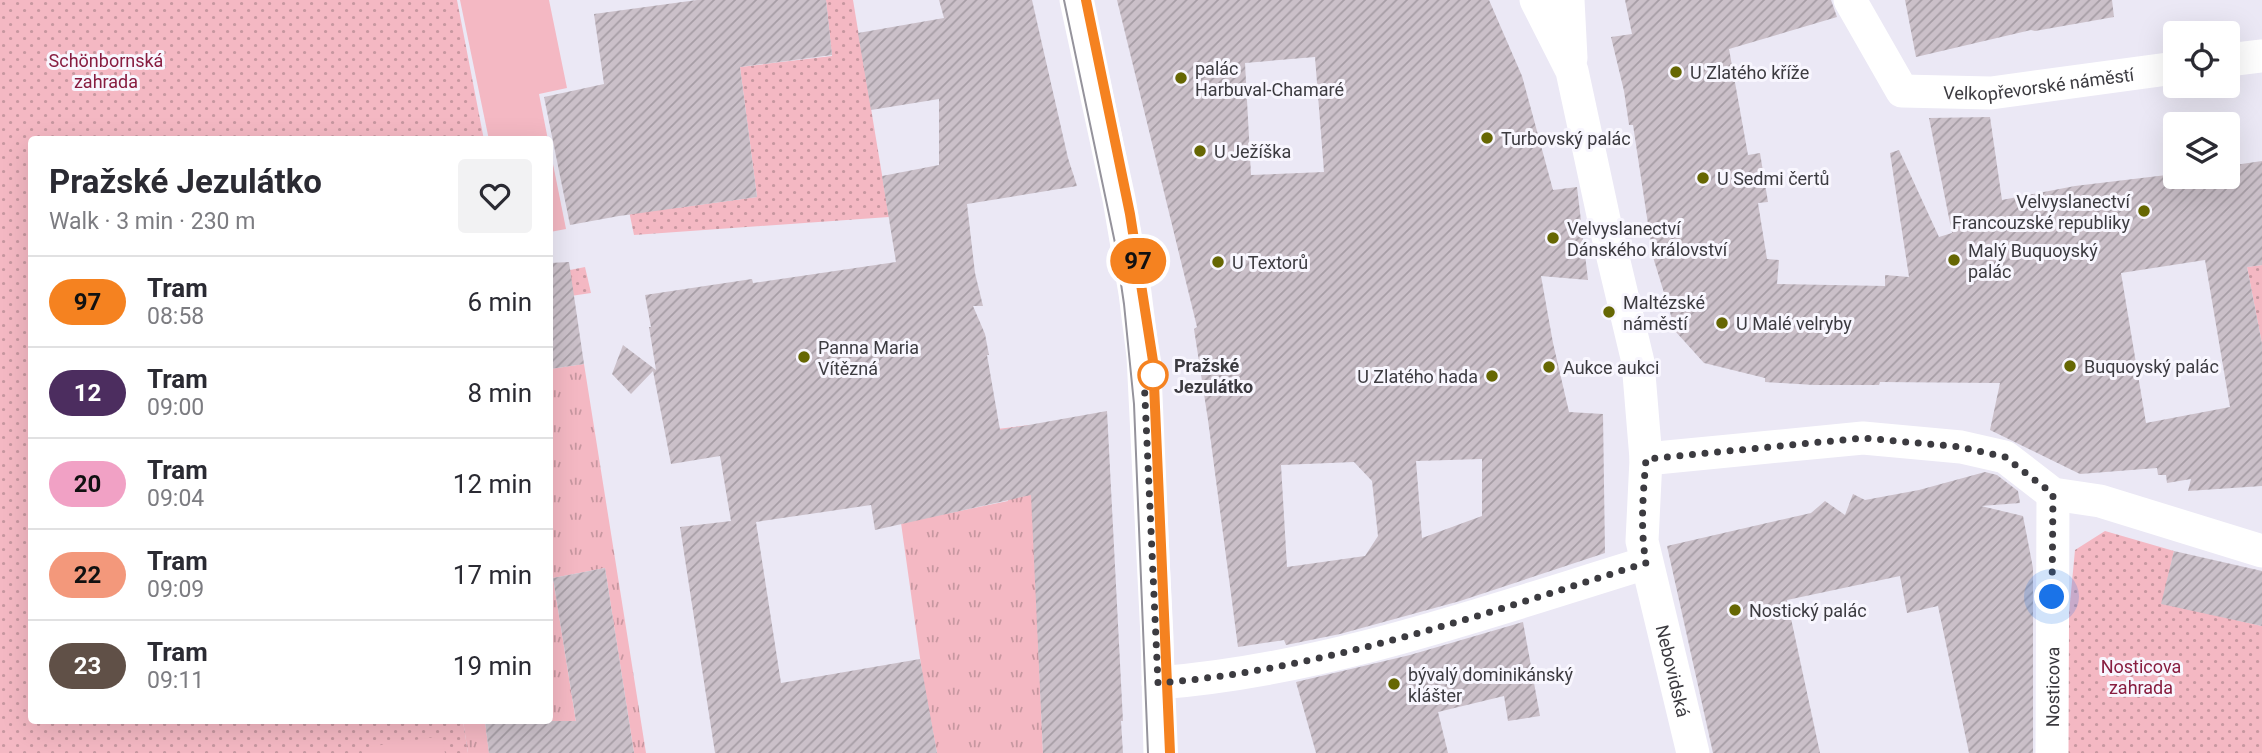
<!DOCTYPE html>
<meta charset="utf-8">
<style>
body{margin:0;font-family:Roboto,sans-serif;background:#f2f2f3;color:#2b2b33;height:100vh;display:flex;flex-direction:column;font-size:26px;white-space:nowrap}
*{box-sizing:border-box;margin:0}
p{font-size:23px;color:#7c7c81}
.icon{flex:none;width:38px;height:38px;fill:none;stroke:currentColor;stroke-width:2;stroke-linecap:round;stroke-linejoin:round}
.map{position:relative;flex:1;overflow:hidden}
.side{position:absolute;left:28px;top:136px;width:525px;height:588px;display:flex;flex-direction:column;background:#fff;border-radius:7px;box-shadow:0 7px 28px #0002}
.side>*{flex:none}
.badge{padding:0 14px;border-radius:23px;font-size:24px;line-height:46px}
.fabs{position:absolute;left:2163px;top:21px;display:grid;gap:14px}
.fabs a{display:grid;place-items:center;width:77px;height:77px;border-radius:7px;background:#fff;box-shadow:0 7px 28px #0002;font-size:35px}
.you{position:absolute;width:35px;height:35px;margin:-18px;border:5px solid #fff;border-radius:50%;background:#1a73e8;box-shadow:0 0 0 10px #1a73e833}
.map>.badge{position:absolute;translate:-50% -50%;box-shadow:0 0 0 4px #fff}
.round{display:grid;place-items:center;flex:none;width:74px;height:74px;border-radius:7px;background:#f2f2f3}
.head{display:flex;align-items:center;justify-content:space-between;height:119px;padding:0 21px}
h1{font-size:33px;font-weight:700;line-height:52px}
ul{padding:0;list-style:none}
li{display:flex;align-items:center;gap:21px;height:91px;padding:0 21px;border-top:2px solid #e1e1e2}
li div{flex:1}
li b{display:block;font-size:26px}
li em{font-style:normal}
li .badge{min-width:77px;font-weight:700;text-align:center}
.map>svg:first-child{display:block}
</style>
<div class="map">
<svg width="2262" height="753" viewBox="0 0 2262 753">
<defs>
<pattern id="grass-tufts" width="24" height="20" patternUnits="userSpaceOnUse" patternTransform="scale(1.75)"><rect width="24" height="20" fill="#f4b8c3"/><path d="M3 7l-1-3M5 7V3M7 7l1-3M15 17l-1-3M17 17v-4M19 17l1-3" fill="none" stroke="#c797a0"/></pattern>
<pattern id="park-dots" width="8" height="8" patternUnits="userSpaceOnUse" patternTransform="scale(1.75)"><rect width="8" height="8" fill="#f4b8c3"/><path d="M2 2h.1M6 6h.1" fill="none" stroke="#c797a0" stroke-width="1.8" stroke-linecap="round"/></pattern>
<pattern id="building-hatch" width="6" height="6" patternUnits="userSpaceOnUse" patternTransform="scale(1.75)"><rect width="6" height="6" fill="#cbc0c9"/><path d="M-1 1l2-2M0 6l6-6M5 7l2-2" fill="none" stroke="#a69da5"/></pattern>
</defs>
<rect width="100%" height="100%" fill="#ebe8f5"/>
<g fill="url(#grass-tufts)">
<polygon points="584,364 646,753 634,753 605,568 553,578 581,753 550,721 550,369"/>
<polygon points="1029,425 1043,753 937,753 923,679 901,523 1008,501 997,429"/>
<polygon points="463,721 485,721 489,753 468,753"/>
</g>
<g fill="url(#park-dots)">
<polygon points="0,0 457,0 484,140 32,140 32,721 463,721 468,753 0,753"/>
<polygon points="826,0 853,0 889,217 634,235 624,187 676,208 757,197 740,67 832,56"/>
<polygon points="2262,265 2262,344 2247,267"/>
<polygon points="585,267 591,293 550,299 550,274"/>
<polygon points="2105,531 2174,551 2162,603 2262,626 2262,753 2062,753 2065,656 2075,550"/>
</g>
<g fill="#f4b8c3">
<polygon points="460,0 549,0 567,88 539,94 548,140 489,140"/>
<polygon points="550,149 566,229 550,232"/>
<polygon points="442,736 445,753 362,753 361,748"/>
</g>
<g fill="url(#building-hatch)" fill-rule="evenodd">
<polygon points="697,0 826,0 832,55 740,67 757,197 619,216 570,225 544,97 604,84 594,14"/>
<polygon points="939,0 1032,0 1068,158 1077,186 967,204 975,273 983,306 973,306 985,334 989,355 987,355 1000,430 1107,411 1123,721 1121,721 1123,753 1043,753 1031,495 875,530 871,505 756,522 781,683 920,659 937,753 715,753 680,527 731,521 720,456 671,464 653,371 631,394 612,374 623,345 656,370 649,327 651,327 645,295 752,279 753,283 896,262 882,176 939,165 939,99 871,110 858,33 944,18"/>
<path d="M1117,0H1489L1522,76L1553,190L1577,187L1588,280L1541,276L1553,343L1569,412L1603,414L1605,553L1460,601L1340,634L1286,645L1284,640L1238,647L1208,420L1194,329L1197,327ZM1315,57L1324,172L1251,175L1245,63ZM1482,459V516L1422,538L1416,461ZM1354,462L1372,481L1378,536L1365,556L1287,567L1281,465Z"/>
<path d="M1625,0H1831L1837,17L1729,49L1748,155L1760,153L1768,202L1758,203L1767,259L1779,260L1777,284L1885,286V275L1909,277L1890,153L1899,150L1939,237L1952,233L1929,118L1990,117L2002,200L2075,186L2175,174V177H2228V166L2262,161V265L2247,267L2262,344V486L2188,491L2191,479L2167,483L2166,475H2158L2157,468L2080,474L1990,430L2000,383L1880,382L1879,385H1814L1765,382V378L1704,363L1676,332L1653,257L1633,125H1629L1624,91L1611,37L1632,34ZM2205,260L2230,407L2146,423L2121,273Z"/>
<polygon points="1905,0 2112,0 2114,17 2035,31 2031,30 1916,57"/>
<polygon points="569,262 584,364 550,369 550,263"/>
<polygon points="1985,472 1997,475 2018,491 2020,503 1981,506 2023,516 2033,568 2033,753 1969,753 1938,606 1907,613 1900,576 1787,600 1820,753 1713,753 1667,546 1811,513 1825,501 1845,515 1853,494 1865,500 1919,490"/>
<polygon points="2174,551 2262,571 2262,626 2161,604"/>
<polygon points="605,568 634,753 489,753 485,721 576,721 553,578"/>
<polygon points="1523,622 1540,716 1508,721 1504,696 1438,712 1448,753 1316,753 1296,682 1410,655"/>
</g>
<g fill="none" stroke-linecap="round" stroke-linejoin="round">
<g stroke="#fff" stroke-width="33">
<polyline points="1076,0 1119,199 1135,293 1143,356 1157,637 1160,753"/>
<path id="s1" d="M1536,0L1572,71L1605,224L1638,362L1646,459L1642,541L1693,753"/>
<polyline points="1568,0 1571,58"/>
<path id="s2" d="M1850,0L1902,91L1991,93L2175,68"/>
<polyline points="2228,60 2262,56"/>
<polyline points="1646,459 1863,438 1961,447 2005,457 2053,494 2100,501 2262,551"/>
<path d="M1158,683C1326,670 1486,612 1646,563"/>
<path id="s3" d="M2052,753L2053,494"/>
</g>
<g stroke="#95939c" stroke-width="2">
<polyline points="1064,0 1115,243 1124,304 1134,404 1148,753"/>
<polyline points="1086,0 1130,214 1153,361 1170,753"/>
</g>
</g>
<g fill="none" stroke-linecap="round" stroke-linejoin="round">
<g stroke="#fff" stroke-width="16">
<polyline id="line" points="1086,0 1130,214 1153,361 1170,753"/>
</g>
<use href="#line" stroke="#f58220" stroke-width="10"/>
<path stroke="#3c3b40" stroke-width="7" stroke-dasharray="0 12.6" d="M1153,375L1144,377L1158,683C1325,670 1486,613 1646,563C1640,528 1643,495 1646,459L1863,438L1961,447L2005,457L2053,494L2052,597"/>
</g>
<g fill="#666703" stroke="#f8f6fe" stroke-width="2.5">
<circle cx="1676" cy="72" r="7"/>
<circle cx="1181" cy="78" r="7"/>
<circle cx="1487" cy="138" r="7"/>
<circle cx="1200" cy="151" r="7"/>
<circle cx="1703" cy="178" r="7"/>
<circle cx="2144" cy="211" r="7"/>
<circle cx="1553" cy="238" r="7"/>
<circle cx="1954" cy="260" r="7"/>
<circle cx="1218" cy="262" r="7"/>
<circle cx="1609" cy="312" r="7"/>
<circle cx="1722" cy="323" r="7"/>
<circle cx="804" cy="357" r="7"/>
<circle cx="2070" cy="366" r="7"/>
<circle cx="1549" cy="367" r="7"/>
<circle cx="1492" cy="376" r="7"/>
<circle cx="1735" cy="610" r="7"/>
<circle cx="1394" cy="684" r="7"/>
</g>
<circle fill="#fff" stroke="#f58220" stroke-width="3.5" cx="1153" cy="375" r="14"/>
<g text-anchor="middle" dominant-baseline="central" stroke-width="6" stroke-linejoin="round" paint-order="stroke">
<g font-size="18" fill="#881d40" stroke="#f8f6fe">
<text x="106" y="60">Schönbornská<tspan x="106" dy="21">zahrada</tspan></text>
<text x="2141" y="666">Nosticova<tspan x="2141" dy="21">zahrada</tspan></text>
</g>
<g font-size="18" fill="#3c3b40" stroke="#f8f6fe" text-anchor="start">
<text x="1195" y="68">palác<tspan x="1195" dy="21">Harbuval-Chamaré</tspan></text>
<text x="1690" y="72">U Zlatého kříže</text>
<text x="1501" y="138">Turbovský palác</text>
<text x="1214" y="151">U Ježíška</text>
<text x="1717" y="178">U Sedmi čertů</text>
<text x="2130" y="201" text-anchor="end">Velvyslanectví<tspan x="2130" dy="21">Francouzské republiky</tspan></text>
<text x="1567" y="228">Velvyslanectví<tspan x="1567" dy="21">Dánského království</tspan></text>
<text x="1968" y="250">Malý Buquoyský<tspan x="1968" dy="21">palác</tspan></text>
<text x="1232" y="262">U Textorů</text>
<text x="1623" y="302">Maltézské<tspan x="1623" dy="21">náměstí</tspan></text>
<text x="1736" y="323">U Malé velryby</text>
<text x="818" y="347">Panna Maria<tspan x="818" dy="21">Vítězná</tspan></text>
<text x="2084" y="366">Buquoyský palác</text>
<text x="1563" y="367">Aukce aukci</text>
<text x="1478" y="376" text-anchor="end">U Zlatého hada</text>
<text x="1749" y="610">Nostický palác</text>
<text x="1408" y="674">bývalý dominikánský<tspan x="1408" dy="21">klášter</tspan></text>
</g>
<g font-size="18" fill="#3c3b40" stroke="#f8f6fe">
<text stroke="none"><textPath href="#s2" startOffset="242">Velkopřevorské náměstí</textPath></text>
<text stroke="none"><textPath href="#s1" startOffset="691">Nebovidská</textPath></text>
<text stroke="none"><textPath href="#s3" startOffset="66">Nosticova</textPath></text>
</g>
<g font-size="18" font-weight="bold" fill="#3c3b40" stroke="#f8f6fe" text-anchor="start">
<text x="1174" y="365">Pražské<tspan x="1174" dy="21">Jezulátko</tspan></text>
</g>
</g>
</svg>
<div class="fabs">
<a><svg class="icon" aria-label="locate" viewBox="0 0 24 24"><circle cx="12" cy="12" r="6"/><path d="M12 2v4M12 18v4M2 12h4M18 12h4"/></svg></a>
<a><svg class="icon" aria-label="layers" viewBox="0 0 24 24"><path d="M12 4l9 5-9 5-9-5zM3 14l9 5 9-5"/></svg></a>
</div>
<div class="you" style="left:2052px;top:597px"></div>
<b class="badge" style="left:1138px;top:261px;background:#f58220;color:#111">97</b>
<section class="side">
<div class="head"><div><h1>Pražské Jezulátko</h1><p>Walk · 3 min · 230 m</p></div><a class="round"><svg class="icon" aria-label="heart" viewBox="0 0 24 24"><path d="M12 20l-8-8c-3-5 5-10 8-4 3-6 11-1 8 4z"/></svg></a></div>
<ul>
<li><span class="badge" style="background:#f58220;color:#111">97</span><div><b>Tram</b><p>08:58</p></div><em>6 min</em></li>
<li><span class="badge" style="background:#4c2d5f;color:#fff">12</span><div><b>Tram</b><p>09:00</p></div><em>8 min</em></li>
<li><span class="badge" style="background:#f1a1c5;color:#111">20</span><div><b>Tram</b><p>09:04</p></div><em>12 min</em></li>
<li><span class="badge" style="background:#f3987b;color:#111">22</span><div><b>Tram</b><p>09:09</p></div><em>17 min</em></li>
<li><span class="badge" style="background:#605047;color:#fff">23</span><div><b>Tram</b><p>09:11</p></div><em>19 min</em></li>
</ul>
</section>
</div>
